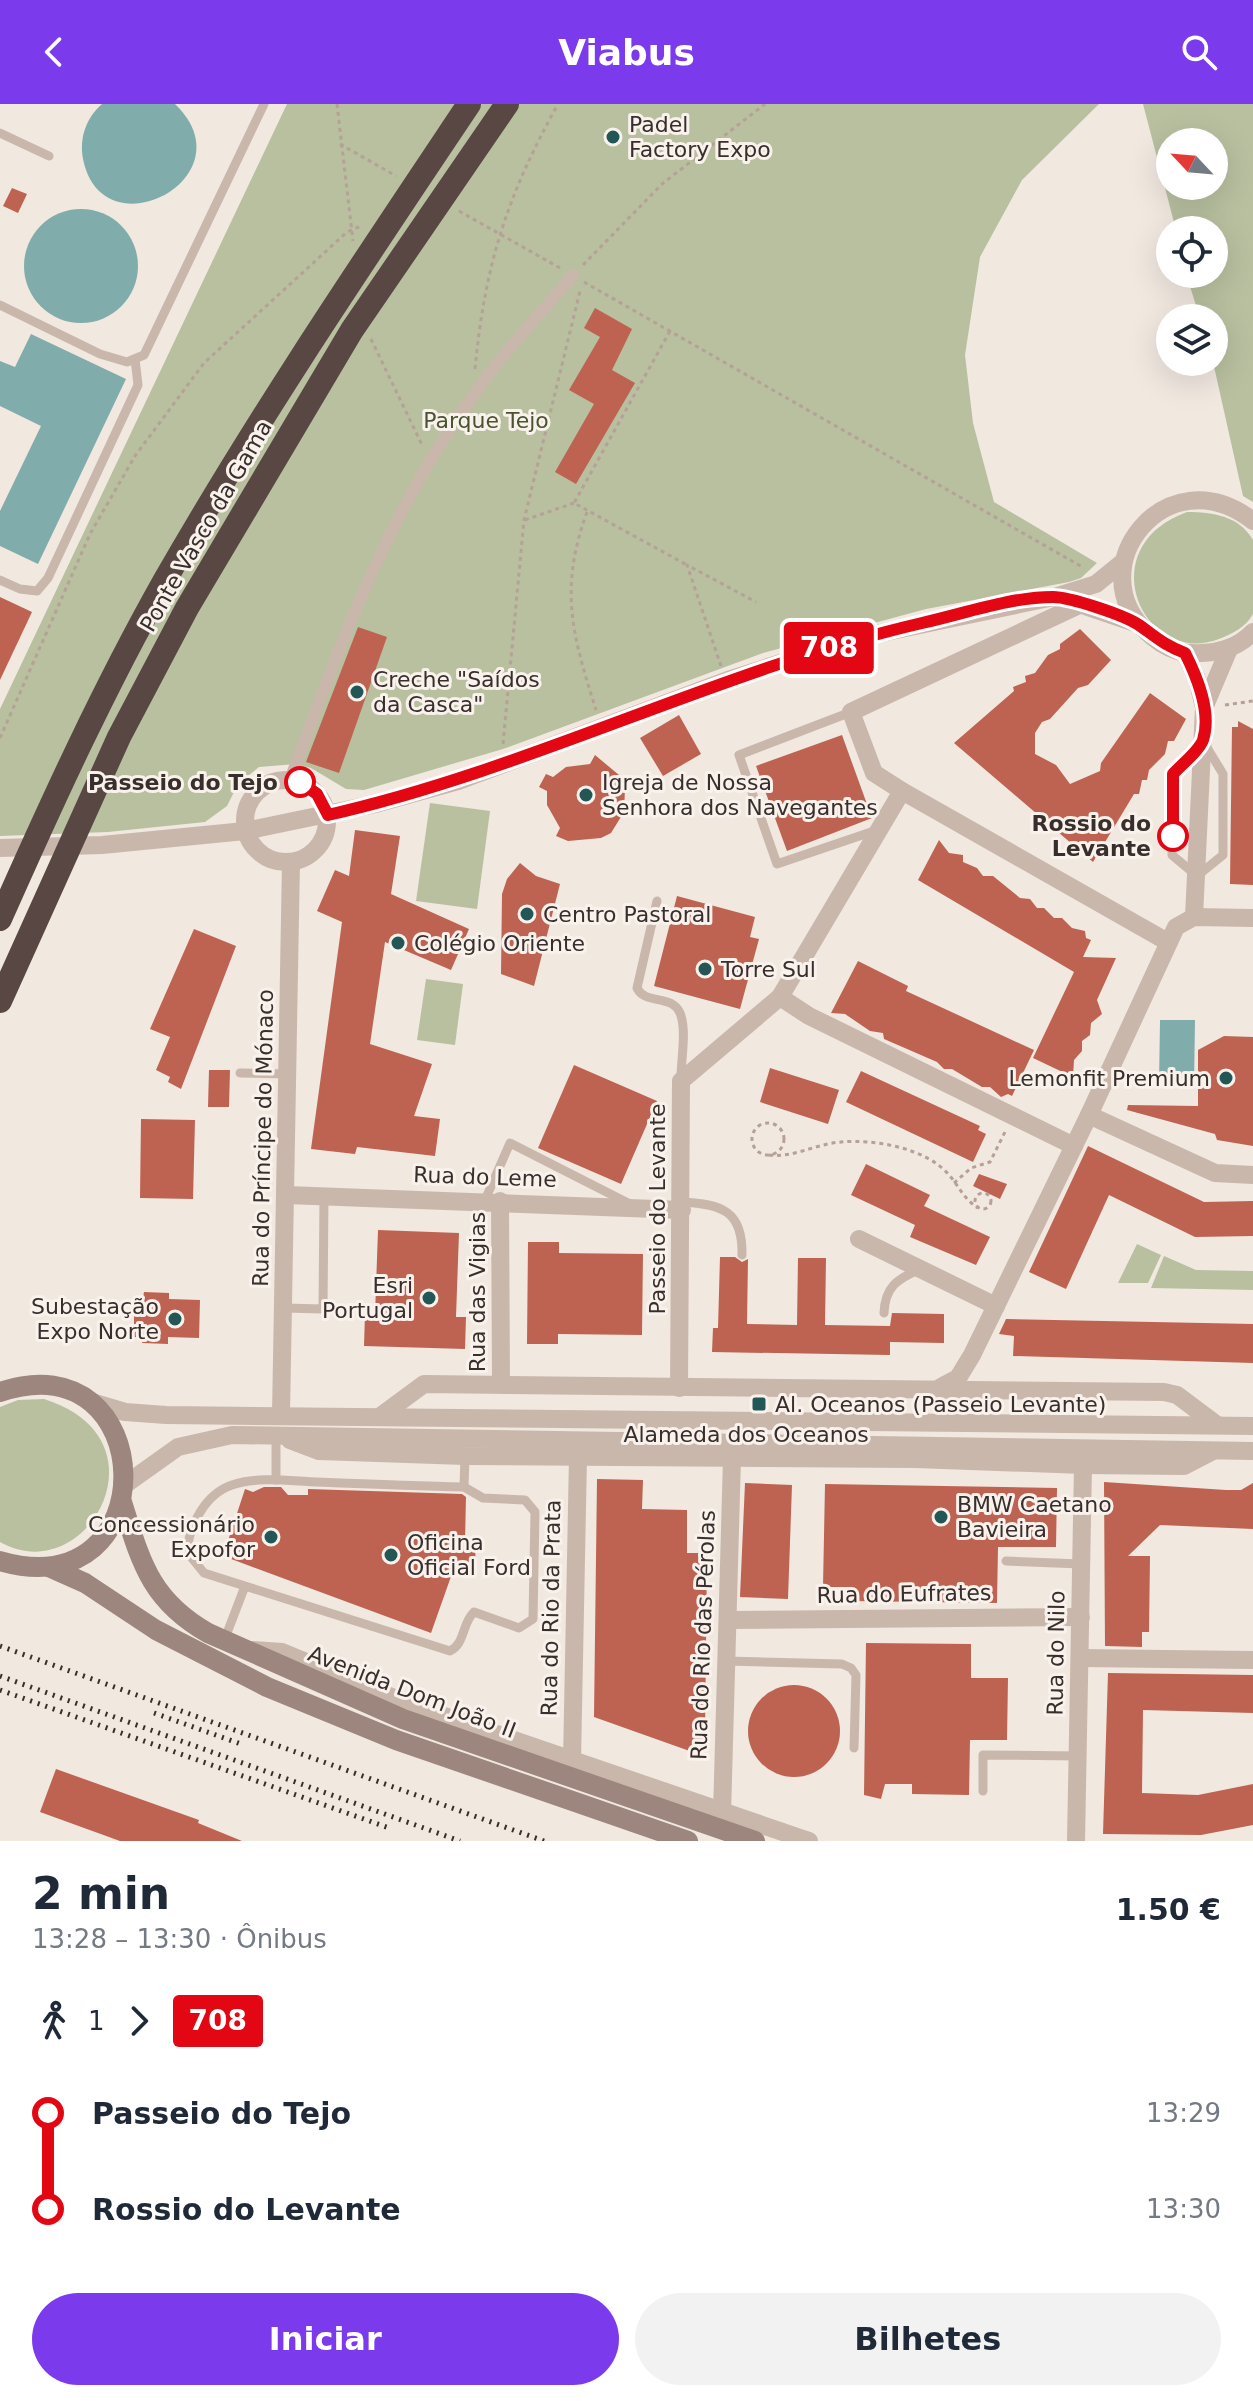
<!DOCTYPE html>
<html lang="pt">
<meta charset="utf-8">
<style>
body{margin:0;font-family:"DejaVu Sans",sans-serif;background:#f2f2f3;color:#1f2937;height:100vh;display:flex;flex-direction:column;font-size:30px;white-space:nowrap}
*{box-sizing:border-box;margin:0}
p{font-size:26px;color:#747a83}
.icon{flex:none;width:44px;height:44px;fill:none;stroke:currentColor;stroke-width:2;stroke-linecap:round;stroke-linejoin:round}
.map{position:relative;height:1737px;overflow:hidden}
.side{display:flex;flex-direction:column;background:#fff;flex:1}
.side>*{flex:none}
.badge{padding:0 16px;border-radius:6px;font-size:28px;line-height:52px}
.needle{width:52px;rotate:296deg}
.controls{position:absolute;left:1156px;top:24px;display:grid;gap:16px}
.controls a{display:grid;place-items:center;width:72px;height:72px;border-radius:50%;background:#fff;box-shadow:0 8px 32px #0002;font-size:40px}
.map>.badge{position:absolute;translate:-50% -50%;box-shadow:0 0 0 4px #fff}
.legs{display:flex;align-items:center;gap:12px;height:88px;padding:0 32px;font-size:26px}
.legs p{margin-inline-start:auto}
.summary{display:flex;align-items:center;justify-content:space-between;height:136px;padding:0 32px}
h1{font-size:44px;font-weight:700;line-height:60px}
.button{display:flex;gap:16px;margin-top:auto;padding:16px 32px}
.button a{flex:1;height:92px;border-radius:48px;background:#7c3aed;color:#fff;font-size:32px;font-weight:700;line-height:92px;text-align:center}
.button a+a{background:#f2f2f3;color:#1f2937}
ul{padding:0 32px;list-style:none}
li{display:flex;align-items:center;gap:28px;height:96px;font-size:30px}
li i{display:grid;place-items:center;width:12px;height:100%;margin:0 10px;background:currentColor}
li i::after{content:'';width:20px;height:20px;margin:-10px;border:6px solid;border-radius:50%;background:#fff}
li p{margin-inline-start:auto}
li:first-child i{background:linear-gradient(#0000 50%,currentColor 0)}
li:last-child i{background:linear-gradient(currentColor 50%,#0000 0)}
header{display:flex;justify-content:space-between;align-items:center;height:104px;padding:0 32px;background:#7c3aed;color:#fff;font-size:36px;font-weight:700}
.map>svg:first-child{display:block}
</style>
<header><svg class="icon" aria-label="back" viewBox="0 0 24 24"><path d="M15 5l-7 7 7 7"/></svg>Viabus<svg class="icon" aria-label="search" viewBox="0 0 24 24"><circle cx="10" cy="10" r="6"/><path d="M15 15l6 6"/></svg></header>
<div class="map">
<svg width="1253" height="1737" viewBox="0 0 1253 1737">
<rect width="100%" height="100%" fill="#f1e8e0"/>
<g fill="#b8c0a0" fill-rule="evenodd">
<polygon points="287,0 1099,0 1022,76 980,153 965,251 973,319 994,398 1097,459 1081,474 1069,478 926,505 763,549 503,645 364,686 346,685 311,664 296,660 259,663 238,680 227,702 205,718 108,728 0,732 0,605"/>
<path d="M1143,0H1253V398L1243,392L1213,258L1214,214H1200L1186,170H1214V126H1176ZM1170,38H1214V82H1170Z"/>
<path d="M1187,408C1213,408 1239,412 1253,436V510C1246,523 1232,530 1219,535C1143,564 1089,443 1187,408Z"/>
<polygon points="430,699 490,707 477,805 416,797"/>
<polygon points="426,875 463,880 455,941 417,936"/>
<polygon points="1137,1140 1161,1151 1148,1179 1118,1179"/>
<polygon points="1164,1152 1196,1166 1253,1167 1253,1186 1151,1184"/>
<path d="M44,1295C172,1335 86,1487 0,1438V1303L18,1296Z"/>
</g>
<g fill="#80adab">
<path d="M102,0H175C251,73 102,151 83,55C79,34 86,14 102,0Z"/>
<circle cx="81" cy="162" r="57"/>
<polygon points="31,230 126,275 38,460 0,442 0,407 41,322 0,302 0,257 15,263"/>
<polygon points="1160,916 1195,916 1194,982 1159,982"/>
</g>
<g fill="#be6351">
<polygon points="12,84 27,90 18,109 3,102"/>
<polygon points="595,204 632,225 612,266 635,279 576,380 555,368 594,300 569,286 600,233 584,224"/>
<polygon points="0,493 32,508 0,576"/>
<polygon points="358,523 387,533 339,669 306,658"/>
<polygon points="1080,525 1111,556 1088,581 1078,584 1050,615 1042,618 1035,629 1035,650 1056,661 1070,680 1100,667 1101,659 1150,589 1186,615 1174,637 1168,637 1165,650 1149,666 1147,676 1142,676 1139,690 1134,690 1093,758 954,639 1014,587 1013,583 1026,578 1025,572 1035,569 1048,551 1060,545 1060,540"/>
<polygon points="679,611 701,650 663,672 640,634"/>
<polygon points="1238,617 1253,625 1253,781 1230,780 1232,623 1238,623"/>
<polygon points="842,631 872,714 787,747 756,662"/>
<polygon points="595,651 619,671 625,684 624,708 611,729 601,734 568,737 556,732 560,724 547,701 547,687 539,683 546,670 553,673 566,663 590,660"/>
<polygon points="355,726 400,732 391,790 469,825 451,866 385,838 370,940 432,960 414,1012 440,1015 435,1052 357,1043 355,1050 311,1045 342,818 317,807 335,766 349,772"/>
<polygon points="939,736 949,749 963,751 963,758 977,764 983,772 993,772 1020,794 1030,795 1037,804 1044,804 1054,814 1062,814 1072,824 1085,827 1086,834 1091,836 1083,853 1116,854 1097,896 1102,910 1091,919 1090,931 1082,937 1082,947 1074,956 1073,973 1033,954 1074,868 918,776"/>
<polygon points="520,759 536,772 560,780 534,882 501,870 502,790 507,775"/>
<polygon points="677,792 755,813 750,833 759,835 740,905 654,882"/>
<polygon points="194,825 236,842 181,985 168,978 170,973 156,966 170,933 150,925"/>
<polygon points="858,857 908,882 906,887 1034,946 1012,992 1008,990 1001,993 990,983 982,983 952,965 944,965 937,958 884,935 883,929 870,927 845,910 831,909"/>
<polygon points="1224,932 1253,933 1253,1042 1217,1036 1215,1030 1127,1006 1128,1001 1198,1002 1198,946"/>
<polygon points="574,961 657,997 621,1080 538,1044"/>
<polygon points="770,964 839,986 828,1020 760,998"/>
<polygon points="209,966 230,966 229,1003 208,1003"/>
<polygon points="861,967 980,1022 978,1026 986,1030 973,1058 846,998"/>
<polygon points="141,1015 195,1016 193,1095 140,1094"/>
<polygon points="1088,1042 1204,1098 1253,1097 1253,1132 1195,1133 1109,1091 1066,1185 1029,1168"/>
<polygon points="866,1060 930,1091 924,1102 990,1133 976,1161 910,1133 915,1121 851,1091"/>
<polygon points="979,1070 1007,1080 1000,1095 973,1082"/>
<polygon points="378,1126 459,1129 456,1213 466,1213 465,1245 364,1242 365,1210 375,1211"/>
<polygon points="528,1138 559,1138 559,1149 643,1150 642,1231 558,1230 558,1240 527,1240"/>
<polygon points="720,1153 735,1153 742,1158 748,1155 747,1220 797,1221 798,1154 826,1154 825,1221 890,1222 892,1209 944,1210 944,1239 890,1238 890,1251 712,1248 713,1224 718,1224"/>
<polygon points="144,1188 169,1189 169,1195 200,1196 199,1234 168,1233 168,1240 142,1239 143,1233 134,1233 134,1194 143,1194"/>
<polygon points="1006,1215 1253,1220 1253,1259 1013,1252 1014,1232 999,1230"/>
<polygon points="597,1375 643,1376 642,1405 687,1406 687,1449 707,1449 705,1632 698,1650 594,1613"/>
<polygon points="1104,1378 1226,1386 1241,1386 1253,1379 1253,1425 1160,1421 1128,1452 1150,1452 1149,1528 1142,1528 1142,1543 1105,1542"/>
<polygon points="745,1379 792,1381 788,1495 740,1493"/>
<polygon points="825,1380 1057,1384 1056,1443 998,1443 997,1499 852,1497 852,1483 823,1483"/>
<polygon points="264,1383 281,1383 288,1391 308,1391 308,1385 462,1390 466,1393 465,1438 475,1438 476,1471 454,1464 431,1529 223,1452 245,1385 253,1388"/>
<polygon points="866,1539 971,1540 971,1574 1008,1574 1007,1636 970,1636 969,1691 912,1690 912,1680 885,1680 881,1695 864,1691"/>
<polygon points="1108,1569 1253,1571 1253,1609 1143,1606 1142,1689 1198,1691 1253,1680 1253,1721 1201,1731 1103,1730"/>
<circle cx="794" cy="1627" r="46"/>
<polygon points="56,1665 199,1716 198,1719 242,1737 120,1737 40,1708"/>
</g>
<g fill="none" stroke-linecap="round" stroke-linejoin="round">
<g stroke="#b5a196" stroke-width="3" stroke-dasharray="4 4" stroke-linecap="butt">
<polyline points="337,0 353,137"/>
<polyline points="340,40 396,72"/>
<polyline points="459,107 560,164"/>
<polyline points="583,161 662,80 765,0"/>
<polyline points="584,178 1084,464"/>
<polyline points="670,227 574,399 687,461"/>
<polyline points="371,235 423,343"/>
<path d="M475,265C485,160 507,92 558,0"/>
<path d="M587,408C559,485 572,530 596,606"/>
<polyline points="525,416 574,399"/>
<polyline points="721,562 687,461 756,498"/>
<polyline points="1225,601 1253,597"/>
<polyline points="0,634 90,430 135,352 204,259 347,128 361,122"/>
<polyline points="503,640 524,416 580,187"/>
<circle cx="768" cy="1035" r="16"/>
<path d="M769,1051C794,1054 815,1040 841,1038C875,1035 927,1044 950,1072C960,1084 964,1095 978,1104"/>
<polyline points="954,1079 971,1064 990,1058 1005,1028"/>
<circle cx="983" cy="1097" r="8"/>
</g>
<g stroke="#c9b7ac" stroke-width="9">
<polyline points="0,29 49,52"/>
<polyline points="0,201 100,250 127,258 144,251 264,0"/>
<polyline points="0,476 20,485 37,487 48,474 138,281 135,255"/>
<polyline points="851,608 739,651 777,760 877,726"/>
<polygon points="1203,637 1223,670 1223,751 1197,772 1172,751 1173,670"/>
<path d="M657,797L637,884C645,901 672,890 680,909C687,926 681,955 681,974"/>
<polyline points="240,969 288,970"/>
<polyline points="485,1096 510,1039 630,1100"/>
<path d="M682,1098C722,1100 743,1107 742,1151"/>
<polyline points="284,1204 323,1205 324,1092"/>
<path d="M884,1209C885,1183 897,1175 920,1165"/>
<polyline points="276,1376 276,1331"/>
<polyline points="464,1383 465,1352"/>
<polyline points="1006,1457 1081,1460"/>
<path d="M224,1537L245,1482L204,1469L187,1448C189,1422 205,1390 232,1381C258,1372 290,1377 317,1378C366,1380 415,1382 464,1383L483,1394L525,1396L535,1408L533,1515L519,1524L474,1508C462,1519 465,1540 450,1547L245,1482"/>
<polyline points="726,1557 842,1560 851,1564 856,1571 854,1644"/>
<polyline points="983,1687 983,1651 1078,1652"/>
</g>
<path stroke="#c9b7ac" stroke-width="12" d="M290,676C339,542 388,409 472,293C502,250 539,211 573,171"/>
<g stroke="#c9b7ac" stroke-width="18">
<path d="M1253,417C1166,349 1077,465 1148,529C1160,540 1176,549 1192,549C1214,550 1237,545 1253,528"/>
<polyline points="1073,498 1138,520"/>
<polyline points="1185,549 1197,575 1204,603"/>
<circle cx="286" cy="717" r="41"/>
<polyline points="902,687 1166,837"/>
<polyline points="0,744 102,741 245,727 375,700 458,677 731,575 862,533 1054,493 1096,480 1123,458"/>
<polyline points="1194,813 1204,604 1229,545"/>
<polyline points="780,893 809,912 1074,1042"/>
<polyline points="1089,1011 1215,1069 1253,1071"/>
<polyline points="287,1091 682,1106"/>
<polyline points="500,1097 501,1280"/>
<polyline points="859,1135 996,1202"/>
<polyline points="941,1283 958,1274 972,1251 1089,1011 1176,823 1194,813 1253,814"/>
<polyline points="679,1284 681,977 780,893 902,687 874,669 851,608 1081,500"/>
<polyline points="88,1297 125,1308 166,1311 1253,1322"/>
<polyline points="281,1310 291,758"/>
<polyline points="382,1311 424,1280 1164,1288 1177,1291 1217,1321"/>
<polyline points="290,1336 319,1347 465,1352 915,1355 1083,1361 1184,1362 1211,1348"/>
<polyline points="126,1380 178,1343 232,1331 1253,1347"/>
<polyline points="728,1516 1081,1513"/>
<polyline points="253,1546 282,1548 409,1600 809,1737"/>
<polyline points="1080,1554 1253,1556"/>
<polyline points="572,1657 578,1353"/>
<polyline points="722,1710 732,1354"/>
<polyline points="1076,1737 1083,1361"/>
</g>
<g stroke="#9d867d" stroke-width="20">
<path d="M0,1288C161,1234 168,1506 0,1457"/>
<path d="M122,1398C141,1458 150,1496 208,1529L403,1615L755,1737"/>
<polyline points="49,1463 85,1479 156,1526 267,1583 396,1636 688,1737"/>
</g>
<g stroke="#584742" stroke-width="24">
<path d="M0,815C51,700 103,586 165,476C259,312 364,157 469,0"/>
<polyline points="0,897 119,633 187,504 352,226 507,0"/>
</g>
<g stroke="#382e2b" stroke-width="5" stroke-dasharray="2 6" stroke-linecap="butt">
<polyline points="0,1542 544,1737"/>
<polyline points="0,1572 460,1737"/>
<polyline points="0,1586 392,1725"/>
<polyline points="154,1609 241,1640"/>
</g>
</g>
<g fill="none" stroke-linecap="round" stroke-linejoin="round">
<g stroke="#fff" stroke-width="18">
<path id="line-1" d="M300,678L317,690L328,711C531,665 719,566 922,519C963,510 1010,493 1053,493C1070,493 1124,511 1139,521C1156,533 1164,541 1185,549C1197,573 1212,608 1203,636C1199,647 1181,661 1173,670V732"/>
</g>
<use href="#line-1" stroke="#e30613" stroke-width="12"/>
</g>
<g fill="#235756" stroke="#f9f2ec" stroke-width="3">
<circle cx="613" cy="33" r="8"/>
<circle cx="357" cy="588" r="8"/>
<circle cx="586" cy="691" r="8"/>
<circle cx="527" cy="810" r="8"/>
<circle cx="398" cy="839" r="8"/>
<circle cx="705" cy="865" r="8"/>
<circle cx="1226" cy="974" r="8"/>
<circle cx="429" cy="1194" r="8"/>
<circle cx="175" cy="1215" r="8"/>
<rect x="751" y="1292" width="16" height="16" rx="4"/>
<circle cx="941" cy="1413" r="8"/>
<circle cx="271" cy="1433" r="8"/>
<circle cx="391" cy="1451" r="8"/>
</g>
<g fill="#fff" stroke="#e30613" stroke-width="4">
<circle cx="300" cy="678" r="14"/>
<circle cx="1173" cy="732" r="14"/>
</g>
<g text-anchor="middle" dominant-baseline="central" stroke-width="6" stroke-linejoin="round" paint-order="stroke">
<g font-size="22" fill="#382e2b" stroke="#f9f2ec" text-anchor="start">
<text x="629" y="20">Padel<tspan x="629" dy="25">Factory Expo</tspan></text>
<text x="373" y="575">Creche "Saídos<tspan x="373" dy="25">da Casca"</tspan></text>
<text x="602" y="678">Igreja de Nossa<tspan x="602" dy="25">Senhora dos Navegantes</tspan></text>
<text x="543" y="810">Centro Pastoral</text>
<text x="414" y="839">Colégio Oriente</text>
<text x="721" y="865">Torre Sul</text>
<text x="1210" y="974" text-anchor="end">Lemonfit Premium</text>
<text x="413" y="1181" text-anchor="end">Esri<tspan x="413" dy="25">Portugal</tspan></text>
<text x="159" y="1202" text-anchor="end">Subestação<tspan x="159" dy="25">Expo Norte</tspan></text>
<text x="775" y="1300">Al. Oceanos (Passeio Levante)</text>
<text x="957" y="1400">BMW Caetano<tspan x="957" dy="25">Bavieira</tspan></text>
<text x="255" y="1420" text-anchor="end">Concessionário<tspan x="255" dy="25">Expofor</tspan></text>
<text x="407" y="1438">Oficina<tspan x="407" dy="25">Oficial Ford</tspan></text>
</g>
<g font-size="22" fill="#4a5430" stroke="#f9f2ec">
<text x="486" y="316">Parque Tejo</text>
</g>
<g font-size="22" fill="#382e2b" stroke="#f9f2ec">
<text transform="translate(206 422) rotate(-60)">Ponte Vasco da Gama</text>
<text transform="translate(263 1034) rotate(-89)">Rua do Príncipe do Mónaco</text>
<text transform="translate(485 1073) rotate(2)">Rua do Leme</text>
<text transform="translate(657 1105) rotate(-90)">Passeio do Levante</text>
<text transform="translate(477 1188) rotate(-90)">Rua das Vigias</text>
<text x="746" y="1330">Alameda dos Oceanos</text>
<text transform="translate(904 1490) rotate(-1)">Rua do Eufrates</text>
<text transform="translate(551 1504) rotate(-89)">Rua do Rio da Prata</text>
<text transform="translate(703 1531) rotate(-88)">Rua do Rio das Pérolas</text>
<text transform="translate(1056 1549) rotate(-89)">Rua do Nilo</text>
<text transform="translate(412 1588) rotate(21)">Avenida Dom João II</text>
</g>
<g font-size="22" font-weight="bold" fill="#382e2b" stroke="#f9f2ec" text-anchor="end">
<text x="278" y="678">Passeio do Tejo</text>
<text x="1151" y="719">Rossio do<tspan x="1151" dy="25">Levante</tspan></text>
</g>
</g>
</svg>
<div class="controls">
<a><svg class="needle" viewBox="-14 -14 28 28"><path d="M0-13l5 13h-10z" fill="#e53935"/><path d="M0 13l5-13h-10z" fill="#747a83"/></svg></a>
<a><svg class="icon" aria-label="locate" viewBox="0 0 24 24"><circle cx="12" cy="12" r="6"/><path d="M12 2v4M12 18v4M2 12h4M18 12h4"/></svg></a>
<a><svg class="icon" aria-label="layers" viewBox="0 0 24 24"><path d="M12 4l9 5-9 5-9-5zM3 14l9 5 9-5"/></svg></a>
</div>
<b class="badge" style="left:829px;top:544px;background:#e30613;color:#fff">708</b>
</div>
<section class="side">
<div class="summary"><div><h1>2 min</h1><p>13:28 – 13:30 · Ônibus</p></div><b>1.50 €</b></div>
<div class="legs"><svg class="icon" aria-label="walk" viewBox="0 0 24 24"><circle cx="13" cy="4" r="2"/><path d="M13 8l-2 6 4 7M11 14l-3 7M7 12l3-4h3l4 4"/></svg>1<svg class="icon" aria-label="forward" viewBox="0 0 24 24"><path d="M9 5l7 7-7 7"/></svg><b class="badge" style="background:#e30613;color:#fff">708</b></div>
<ul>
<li><i style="color:#e30613"></i><b>Passeio do Tejo</b><p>13:29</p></li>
<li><i style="color:#e30613"></i><b>Rossio do Levante</b><p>13:30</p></li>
</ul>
<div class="button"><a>Iniciar</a><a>Bilhetes</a></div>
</section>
